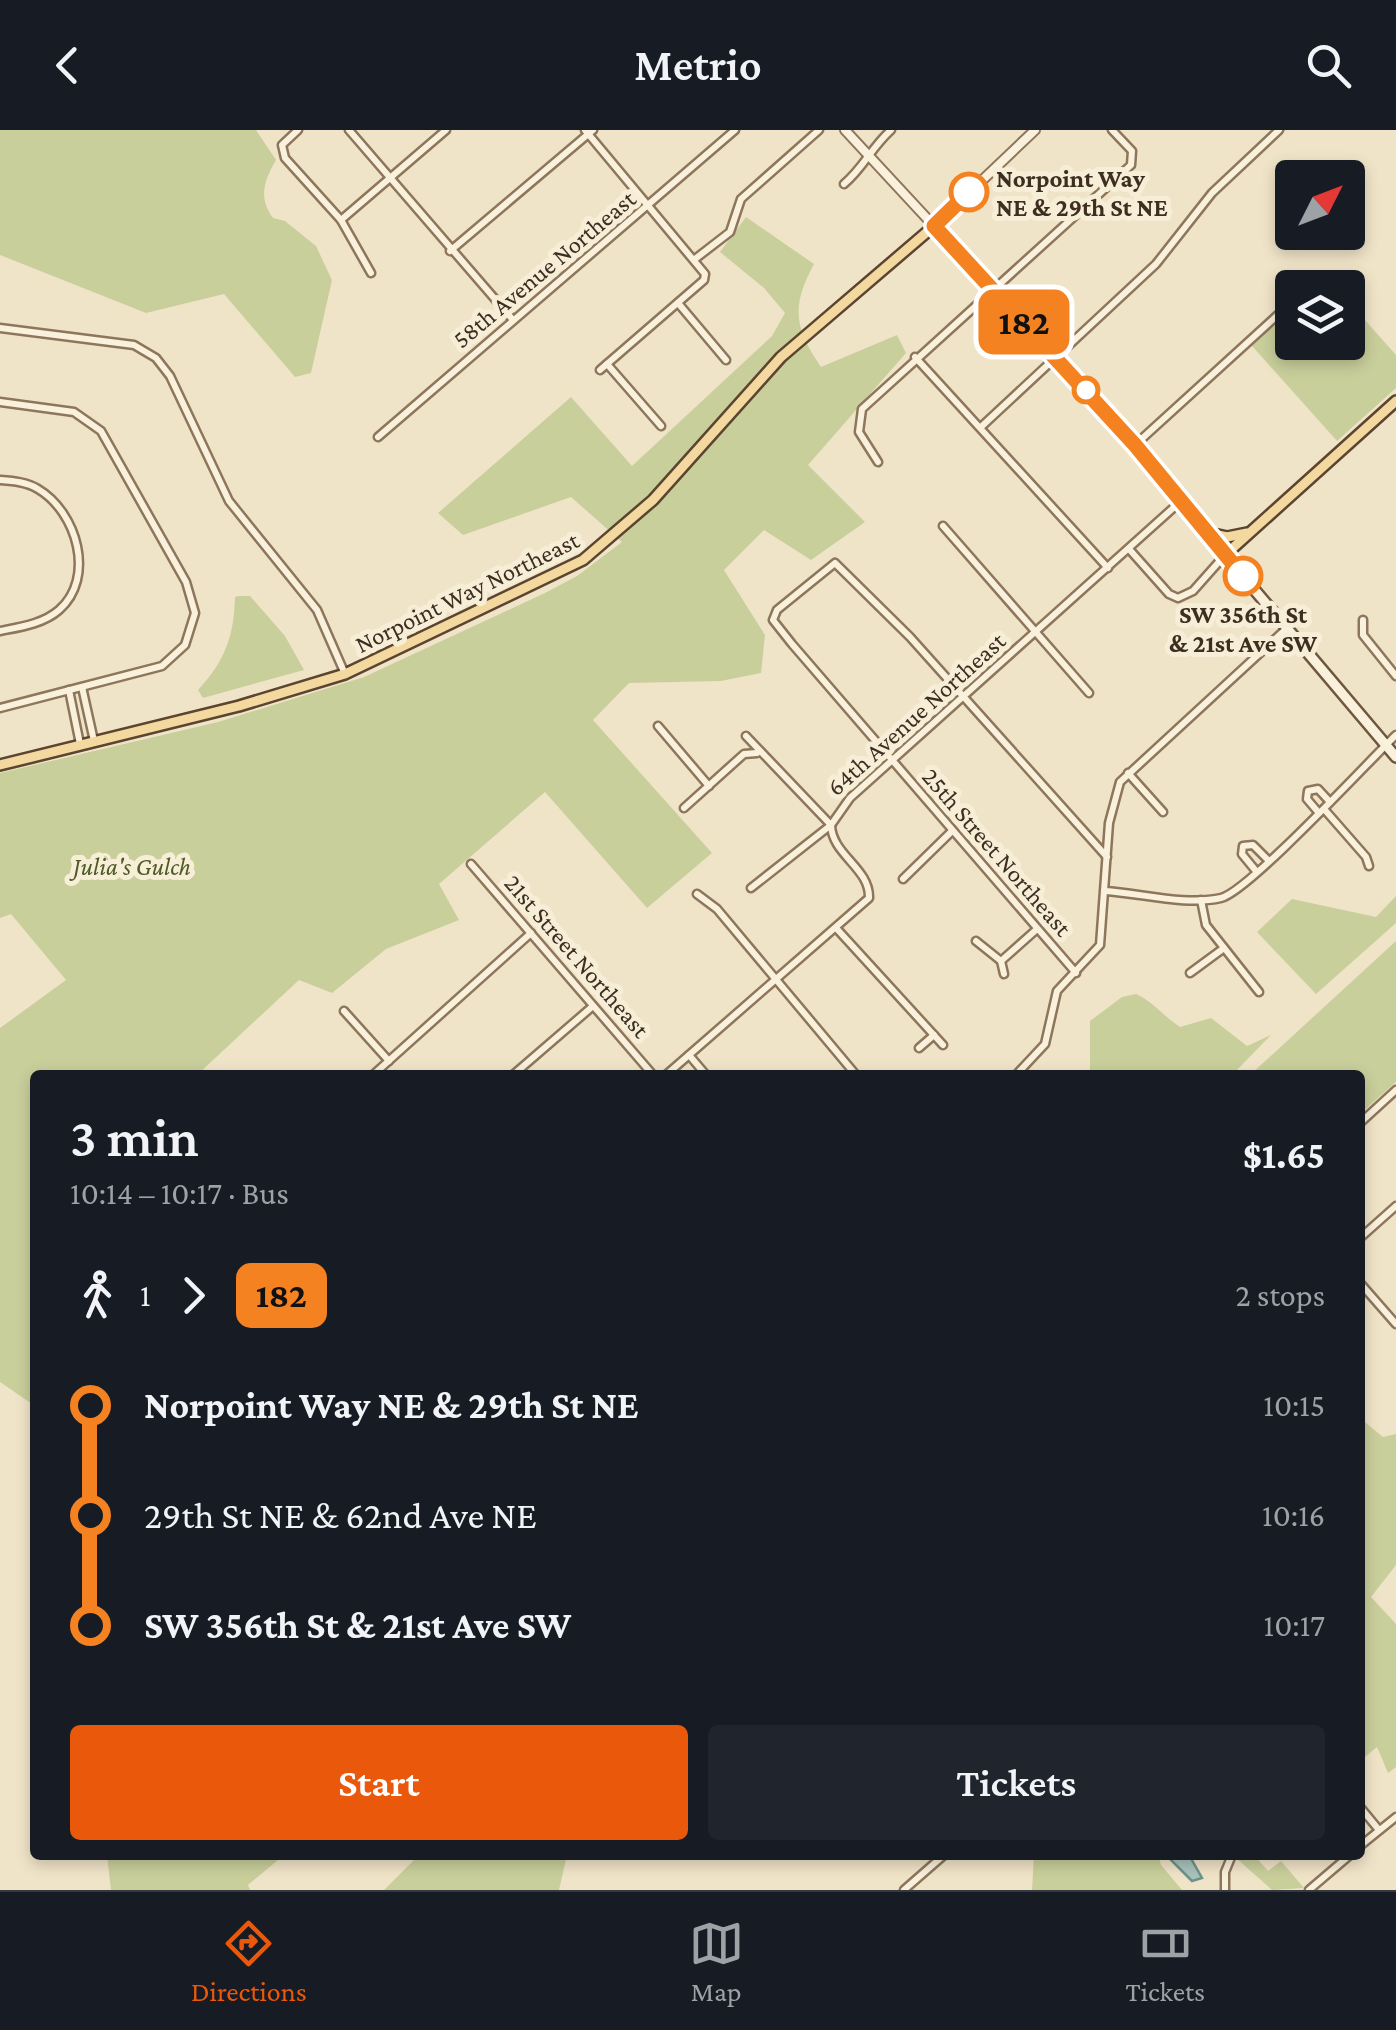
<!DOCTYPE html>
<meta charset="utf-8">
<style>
body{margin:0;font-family:"Crimson Pro",serif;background:#20242c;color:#f1f3f6;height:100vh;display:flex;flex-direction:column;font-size:38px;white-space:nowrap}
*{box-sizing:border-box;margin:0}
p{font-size:32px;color:#9ea1a6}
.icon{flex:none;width:55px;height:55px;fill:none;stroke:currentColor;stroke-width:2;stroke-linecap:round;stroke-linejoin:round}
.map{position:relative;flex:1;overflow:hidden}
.panel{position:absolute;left:30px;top:940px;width:1335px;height:790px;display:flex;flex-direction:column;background:#171b24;border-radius:10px;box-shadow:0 5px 15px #0003}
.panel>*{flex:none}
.badge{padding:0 20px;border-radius:15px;font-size:35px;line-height:65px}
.needle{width:65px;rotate:48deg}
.buttons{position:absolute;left:1275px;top:30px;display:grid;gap:20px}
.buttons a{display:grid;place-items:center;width:90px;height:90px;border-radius:10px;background:#171b24;box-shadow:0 5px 15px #0003;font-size:50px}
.map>.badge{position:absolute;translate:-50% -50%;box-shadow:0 0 0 5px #fff}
.legs{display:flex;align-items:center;gap:15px;height:110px;padding:0 40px;font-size:32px}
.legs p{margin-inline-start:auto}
.headline{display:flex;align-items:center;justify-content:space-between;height:170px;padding:0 40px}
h1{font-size:55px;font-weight:600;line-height:75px}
.action{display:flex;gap:20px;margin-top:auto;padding:20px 40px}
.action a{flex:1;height:115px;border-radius:10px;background:#ea580c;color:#fff;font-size:40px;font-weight:600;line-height:115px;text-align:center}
.action a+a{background:#20242c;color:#f1f3f6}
ul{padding:0 40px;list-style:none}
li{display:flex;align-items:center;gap:35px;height:110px;font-size:38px}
li i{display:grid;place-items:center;width:15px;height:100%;margin:0 12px;background:currentColor}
li i::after{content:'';width:25px;height:25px;margin:-12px;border:8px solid;border-radius:50%;background:#171b24}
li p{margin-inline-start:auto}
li:first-child i{background:linear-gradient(#0000 50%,currentColor 0)}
li:last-child i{background:linear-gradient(currentColor 50%,#0000 0)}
header{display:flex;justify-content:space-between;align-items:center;height:130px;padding:0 40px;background:#171b24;font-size:45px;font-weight:600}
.menu{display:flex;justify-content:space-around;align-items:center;height:140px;border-top:2px solid #363941;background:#171b24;font-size:28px;color:#9ea1a6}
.menu a{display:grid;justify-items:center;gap:5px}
.menu .selected{color:#ea580c}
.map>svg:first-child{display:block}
</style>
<header><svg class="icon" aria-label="back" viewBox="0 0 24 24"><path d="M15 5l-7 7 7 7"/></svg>Metrio<svg class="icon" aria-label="search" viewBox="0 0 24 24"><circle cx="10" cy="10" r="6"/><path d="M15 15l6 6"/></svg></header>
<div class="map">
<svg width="1396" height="1760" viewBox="0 0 1396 1760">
<rect width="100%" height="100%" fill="#f0e4c8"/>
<g fill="#c9cf9b">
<path d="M0,0H256L276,30C264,51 258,67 273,88L285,91L316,116L332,150L311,243L295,247L224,164L146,183L0,125Z"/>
<path d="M746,87L814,134C791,177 794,197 821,237L897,205L906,223L808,335L865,392L811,430L764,400L724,440L765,505L761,543L721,551L629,553L593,590L712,723L647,778L545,662L439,754L459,790L386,819L332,863L299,850L197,945H35V1276L0,1252V898L66,850L11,784L0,788V643L218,592L364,547L545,463L577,446L622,412L571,367L463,405L438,383L571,267L632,336L772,206L785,183L764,158L720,122Z"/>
<polygon points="1348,171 1396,225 1396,258 1337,311 1252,216 1292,179 1292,212 1348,212"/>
<path d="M239,466H250L285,506L304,540L203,568L198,560C225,531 234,506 235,467Z"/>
<polygon points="1396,766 1396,793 1316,864 1257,802 1292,769 1376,787"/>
<polygon points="1396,811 1396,952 1360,984 1360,945 1250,945"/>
<path d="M1136,864C1155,873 1163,886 1180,897L1211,888L1247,916L1271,905L1232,945H1090V891L1122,867Z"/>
<polygon points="1360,1288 1383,1307 1396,1304 1396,1435 1371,1467 1396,1494 1396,1637 1388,1643 1377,1617 1360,1631"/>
<polygon points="107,1725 284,1725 248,1755 250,1760 111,1760"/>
<polygon points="419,1725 567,1725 559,1760 384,1760"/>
<polygon points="1034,1725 1158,1725 1161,1735 1182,1760 1032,1760"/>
<polygon points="1254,1725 1268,1741 1281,1731 1304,1758 1272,1760 1235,1727"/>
</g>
<polygon fill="#a9c4bc" stroke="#6f938a" stroke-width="2.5" points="1166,1725 1189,1725 1202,1748 1192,1751"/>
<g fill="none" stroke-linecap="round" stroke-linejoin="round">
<g stroke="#8d765c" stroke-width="11">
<g id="minor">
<polyline points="298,0 282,15 285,28 341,90 371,143"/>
<polyline points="349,0 513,190"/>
<polyline points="585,0 705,144 704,150 600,240"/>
<path d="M844,54C864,37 871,18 891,0"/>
<polyline points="341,90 446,0"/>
<polyline points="450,121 593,0"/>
<polyline points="695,129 730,102 741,69 819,0"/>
<polyline points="678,173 726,230"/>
<polyline points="0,198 134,215 156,228 170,246 229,371 317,480 345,544"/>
<polyline points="915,227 1108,438"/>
<polyline points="607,234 661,296"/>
<polyline points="0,272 74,282 101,301 186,452 195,483 185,515 162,536 0,578"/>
<polyline points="981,297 1156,134 1212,63 1279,0"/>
<polyline points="378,307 735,0"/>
<polyline points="1135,315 1292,172"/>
<polyline points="878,332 859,302 862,279 1131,35 1132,21 1112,0"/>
<path d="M0,350C13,351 27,352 38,359C77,382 96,448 59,480C43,494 20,497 0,501"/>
<polyline points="943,396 1089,563"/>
<polyline points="1129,419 1169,464 1178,468 1193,461 1225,425"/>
<polyline points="1363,490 1363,505 1396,546"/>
<polyline points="82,557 94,611"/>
<polyline points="69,560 80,614"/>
<polyline points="658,596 709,656"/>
<polyline points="746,606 830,694"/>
<polyline points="1128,643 1163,682"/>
<polyline points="684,678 744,624 757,623"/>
<polyline points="1324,679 1366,727 1369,736"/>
<polyline points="1319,683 1307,669 1308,661 1318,659 1330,672"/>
<polyline points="471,734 653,945"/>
<polyline points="1256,741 1242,724 1243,716 1253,715 1268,730"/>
<polyline points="903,749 951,702"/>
<polyline points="751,758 831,695 850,668 1181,371"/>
<path d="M1105,761C1140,763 1186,776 1221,768C1249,761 1368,632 1396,605"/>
<polyline points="697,764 717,779 856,945"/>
<polyline points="1201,770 1206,795 1259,862"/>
<polyline points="837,799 943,915"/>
<polyline points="976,811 1001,831 1004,844"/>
<polyline points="1001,831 1037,799"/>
<polyline points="1076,843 792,514 773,490 777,480 835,433 910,507 1107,727"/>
<polyline points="1190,843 1224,818"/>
<polyline points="344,881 389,931"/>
<polyline points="919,918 934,905"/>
<polyline points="689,925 706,945"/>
<polyline points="373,945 531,803"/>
<polyline points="513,945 593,876"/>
<path d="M666,945L869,768C870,738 832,725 831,695"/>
<polyline points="1016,945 1045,914 1057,861 1100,815 1109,693 1120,652 1286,499"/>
<polyline points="1360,993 1396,960"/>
<polyline points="1360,1108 1396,1076"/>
<polyline points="1360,1153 1396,1194"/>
<polyline points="1360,1677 1379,1700"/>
<polyline points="1360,1716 1396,1687"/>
<polyline points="904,1760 944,1725"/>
<polyline points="1225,1760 1225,1742 1232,1725"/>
<polyline points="1309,1760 1350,1725"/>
</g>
</g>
<g stroke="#8d765c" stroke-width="12">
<polyline id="tertiary" points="845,0 934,96 1035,0"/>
</g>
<g stroke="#6f573f" stroke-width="14">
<polyline id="secondary" points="1225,425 1396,627"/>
</g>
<g stroke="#5b4430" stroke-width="14">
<g id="primary">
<polyline points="1209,403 1227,407 1247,403"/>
<polyline points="0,635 239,576 345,544 583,430 653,370 781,227 934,96 1122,299 1225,425 1396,271"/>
</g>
</g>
<use href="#minor" stroke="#faf1dc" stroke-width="6"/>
<use href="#tertiary" stroke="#faf1dc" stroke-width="8"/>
<use href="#secondary" stroke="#faf1dc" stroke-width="9"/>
<use href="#primary" stroke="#f3d9a0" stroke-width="9"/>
</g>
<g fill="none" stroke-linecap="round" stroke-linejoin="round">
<g stroke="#fff" stroke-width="22">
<polyline id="line-1" points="969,62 934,96 1135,315 1243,446"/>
</g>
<use href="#line-1" stroke="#f58220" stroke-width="15"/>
</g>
<g fill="#fff" stroke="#f58220" stroke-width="5">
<circle cx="969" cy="62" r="18"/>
<circle cx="1086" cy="260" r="12"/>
<circle cx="1243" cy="446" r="18"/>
</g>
<g text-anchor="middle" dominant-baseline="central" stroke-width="10" stroke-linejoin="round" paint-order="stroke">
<g font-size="25" font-weight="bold" fill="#3d2e20" stroke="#f7eed8" text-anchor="start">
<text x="996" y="48">Norpoint Way<tspan x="996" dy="29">NE &amp; 29th St NE</tspan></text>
<text x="1243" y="484" text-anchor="middle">SW 356th St<tspan x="1243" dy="29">&amp; 21st Ave SW</tspan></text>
</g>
<g font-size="25" fill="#3d2e20" stroke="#f7eed8">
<text transform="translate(544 139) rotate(-40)">58th Avenue Northeast</text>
<text transform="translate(467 462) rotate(-26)">Norpoint Way Northeast</text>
<text transform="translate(916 584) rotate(-42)">64th Avenue Northeast</text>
<text transform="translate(997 722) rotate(49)">25th Street Northeast</text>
<text transform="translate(577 826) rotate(49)">21st Street Northeast</text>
</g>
<g font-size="25" font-style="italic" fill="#4d5a26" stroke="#f7eed8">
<text x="132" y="736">Julia's Gulch</text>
</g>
</g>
</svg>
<div class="buttons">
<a><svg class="needle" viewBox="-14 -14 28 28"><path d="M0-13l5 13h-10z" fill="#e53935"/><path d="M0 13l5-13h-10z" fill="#9ea1a6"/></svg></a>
<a><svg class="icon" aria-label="layers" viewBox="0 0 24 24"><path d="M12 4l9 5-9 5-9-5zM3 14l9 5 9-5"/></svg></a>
</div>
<b class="badge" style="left:1024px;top:192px;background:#f58220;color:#111">182</b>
<section class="panel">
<div class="headline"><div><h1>3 min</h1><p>10:14 – 10:17 · Bus</p></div><b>$1.65</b></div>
<div class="legs"><svg class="icon" aria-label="walk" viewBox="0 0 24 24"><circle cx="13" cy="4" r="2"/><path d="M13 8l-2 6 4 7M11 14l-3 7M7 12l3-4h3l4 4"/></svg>1<svg class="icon" aria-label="forward" viewBox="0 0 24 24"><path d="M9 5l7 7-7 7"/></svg><b class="badge" style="background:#f58220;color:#111">182</b><p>2 stops</p></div>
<ul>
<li><i style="color:#f58220"></i><b>Norpoint Way NE &amp; 29th St NE</b><p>10:15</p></li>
<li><i style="color:#f58220"></i><span>29th St NE &amp; 62nd Ave NE</span><p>10:16</p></li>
<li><i style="color:#f58220"></i><b>SW 356th St &amp; 21st Ave SW</b><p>10:17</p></li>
</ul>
<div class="action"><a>Start</a><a>Tickets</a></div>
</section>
</div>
<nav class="menu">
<a class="selected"><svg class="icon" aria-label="directions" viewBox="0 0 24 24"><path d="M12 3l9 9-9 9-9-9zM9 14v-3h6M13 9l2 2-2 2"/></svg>Directions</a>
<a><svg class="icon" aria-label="map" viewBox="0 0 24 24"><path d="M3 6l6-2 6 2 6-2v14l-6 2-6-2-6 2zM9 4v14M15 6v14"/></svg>Map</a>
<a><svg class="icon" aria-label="tickets" viewBox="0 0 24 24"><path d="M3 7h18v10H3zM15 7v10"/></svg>Tickets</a>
</nav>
